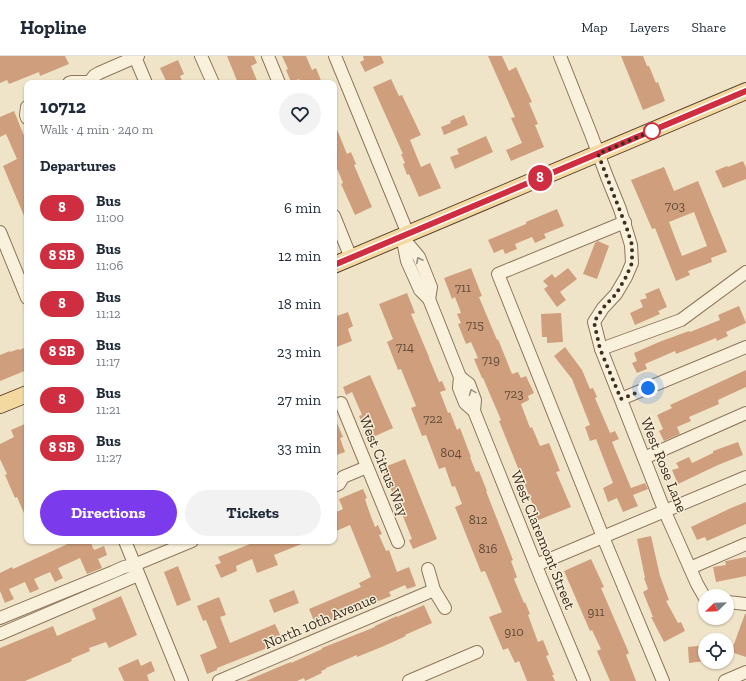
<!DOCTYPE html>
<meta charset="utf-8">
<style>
body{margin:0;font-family:"Zilla Slab",serif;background:#f2f2f3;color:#1f2937;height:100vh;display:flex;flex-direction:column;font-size:15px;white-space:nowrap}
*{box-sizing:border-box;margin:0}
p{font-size:13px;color:#747a83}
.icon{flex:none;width:22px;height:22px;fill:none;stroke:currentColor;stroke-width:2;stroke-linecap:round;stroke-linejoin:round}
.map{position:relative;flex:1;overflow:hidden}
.side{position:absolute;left:24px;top:24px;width:313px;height:464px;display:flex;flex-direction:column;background:#fff;border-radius:8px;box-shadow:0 1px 3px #0004}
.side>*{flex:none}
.badge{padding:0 8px;border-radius:13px;font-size:14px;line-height:26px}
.needle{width:26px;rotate:247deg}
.fabs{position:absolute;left:698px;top:533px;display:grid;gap:8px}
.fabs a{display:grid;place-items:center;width:36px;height:36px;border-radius:50%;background:#fff;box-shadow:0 1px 3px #0004;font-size:20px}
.you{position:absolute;width:20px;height:20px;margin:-10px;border:3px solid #fff;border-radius:50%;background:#1a73e8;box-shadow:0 0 0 6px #1a73e833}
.map>.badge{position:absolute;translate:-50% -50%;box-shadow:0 0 0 2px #fff}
h2{padding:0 16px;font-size:15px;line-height:36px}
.round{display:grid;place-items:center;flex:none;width:42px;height:42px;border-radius:21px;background:#f2f2f3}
.head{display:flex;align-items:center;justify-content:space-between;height:68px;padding:0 16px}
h1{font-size:19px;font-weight:800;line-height:30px}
.button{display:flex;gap:8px;margin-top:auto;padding:8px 16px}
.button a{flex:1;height:46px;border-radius:24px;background:#7c3aed;color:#fff;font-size:16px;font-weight:800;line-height:46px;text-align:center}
.button a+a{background:#f2f2f3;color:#1f2937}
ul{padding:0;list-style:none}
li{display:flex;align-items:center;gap:12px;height:48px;padding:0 16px}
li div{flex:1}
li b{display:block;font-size:15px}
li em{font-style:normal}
li .badge{min-width:44px;font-weight:700;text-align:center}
header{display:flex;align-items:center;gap:24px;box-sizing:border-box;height:56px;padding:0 20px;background:#fff;border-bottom:1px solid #e0e1e3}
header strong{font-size:19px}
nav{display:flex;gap:22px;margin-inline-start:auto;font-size:14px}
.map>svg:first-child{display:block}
</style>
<header>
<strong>Hopline</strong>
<nav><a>Map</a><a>Layers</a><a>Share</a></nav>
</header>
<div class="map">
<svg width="746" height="625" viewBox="0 0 746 625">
<rect width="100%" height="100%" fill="#f0e4c8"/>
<g fill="#cf9f7d" fill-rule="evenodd">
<polygon points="0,0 65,0 69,8 40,20 39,16 9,28 7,24 0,27"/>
<polygon points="227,0 254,0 257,7 251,10 258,27 238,27"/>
<polygon points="282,0 306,0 312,14 316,12 322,27 301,27 299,23 291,26 286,14 288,13"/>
<polygon points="363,0 381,0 384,7 365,16 360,6 364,4"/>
<polygon points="488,0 502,0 509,15 516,11 532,46 529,47 538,68 535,69 544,91 511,105 506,94 522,87 511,62 515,61"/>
<polygon points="621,0 643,0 647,10 649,10 656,27 658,26 665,45 643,54"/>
<polygon points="178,4 184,18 180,20 183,27 167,27 160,12"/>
<polygon points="391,23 399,40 402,39 421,79 410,84 421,111 430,107 441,132 419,141 409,118 407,119 403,108 405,107 401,98 403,98 373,31"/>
<polygon points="14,55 27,87 27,167 3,110 17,103 6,78 0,81 0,61"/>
<polygon points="464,59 468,69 444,79 441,71 451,67 450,65"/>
<polygon points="334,66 347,98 351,96 356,108 354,109 372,151 355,159 341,128 343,127 334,105"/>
<polygon points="486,80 493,96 455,113 450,101 459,98 457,93"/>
<polygon points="743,105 746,112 746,123 723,132 715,115 727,110 728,111"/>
<path d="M664,111L674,135L698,125L727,196L711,202L712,206L688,215L690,219L676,225L655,172L652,173L631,124ZM694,156L707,190L682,200L669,166Z"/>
<polygon points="557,153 564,170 544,178 546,182 535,187 532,181 515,188 517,193 505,198 503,193 494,197 488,184 526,168 526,166"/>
<polygon points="598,185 609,190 597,223 583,218 595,187"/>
<polygon points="471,212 482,240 479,241 497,284 498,283 512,318 518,316 521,322 526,320 534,337 528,340 529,344 521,348 530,372 532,371 540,390 549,387 560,415 556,416 571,451 536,465 532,455 535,454 499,365 501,364 483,322 482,322 474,303 478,302 471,286 466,288 458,268 461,267 457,258 461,257 455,241 452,243 444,222"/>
<polygon points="568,212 577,223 560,236 566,244 557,251 544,233 548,230 543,225 552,218 555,222"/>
<polygon points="659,232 667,251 658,255 660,258 635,269 630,257 643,251 640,244 647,242 645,238"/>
<polygon points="407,237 415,257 411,258 429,301 429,302 439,326 442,325 446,334 440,336 448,357 450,356 457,374 460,372 471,401 470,401 476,416 479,415 487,435 486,435 513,504 511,505 517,521 514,523 524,547 525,546 530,558 528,559 538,586 543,584 549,599 546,600 554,619 552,619 555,625 527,625 519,605 515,607 508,592 503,594 489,561 502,556 485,515 481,516 455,451 462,448 455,430 452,431 445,411 439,413 426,379 422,380 411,352 416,350 401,313 398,314 387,286 393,283 379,248"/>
<polygon points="739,250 746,267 726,276 728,280 717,285 716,282 676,298 675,295 645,308 647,313 637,317 632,307 637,305 634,297 659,286 689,275 690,276 720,264 718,259"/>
<polygon points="348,256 353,270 348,273 352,285 334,292 334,261"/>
<polygon points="561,257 563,286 547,287 547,281 542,281 541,258"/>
<polygon points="27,291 27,314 0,325 0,299 10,295 10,296 19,293 19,294"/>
<polygon points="565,291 582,314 590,333 593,332 597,341 595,342 610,377 615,375 619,383 612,386 631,432 645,427 648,433 633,439 638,450 623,456 617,442 608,446 603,432 613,427 596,383 590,385 585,371 590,369 572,323 554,300"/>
<polygon points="746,314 746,331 718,344 719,348 689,361 691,365 677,371 680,378 664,385 659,375 663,373 657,359 672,352 670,349"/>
<polygon points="370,319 393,372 371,382 366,368 363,369 359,360 362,359 352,336 346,339 343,331"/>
<polygon points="334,360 343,381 340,382 345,396 334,400"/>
<polygon points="27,367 27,464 17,441 15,442 5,419 7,418 0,403 0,388 14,381 11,374"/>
<polygon points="738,386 743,399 718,409 678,428 672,414 679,412 676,407 689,401 692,407 713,397 713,395"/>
<polygon points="405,403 437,483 413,493 409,484 412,483 400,453 397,454 393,444 395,443 382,412"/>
<polygon points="363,433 367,442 365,443 369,455 375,471 378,469 382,478 379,479 386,495 389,494 397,516 409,511 416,530 407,533 405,529 389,536 391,540 339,561 317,572 309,553 361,531 359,527 371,521 350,469 334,476 334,457 343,453 339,443"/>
<polygon points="746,446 746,468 707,485 705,481 697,484 691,471 731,452"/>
<polygon points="651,480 660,520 669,544 666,545 678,567 681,566 685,575 664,586 651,561 653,561 643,536 648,533 644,522 645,522 637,483"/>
<polygon points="74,485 90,485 94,494 104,490 107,499 98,503 102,512 87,518 80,502 58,512 63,522 55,526 50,516 34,523 39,533 30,537 25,526 9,533 14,543 5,547 0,535 0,517 12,511 13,513"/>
<polygon points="257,485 309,485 274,499 278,509 257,517 252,503 236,510 237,515 221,522 215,509 221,507 218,501"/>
<polygon points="746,501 746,520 716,526 713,511 726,509 725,505 726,505"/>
<polygon points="591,503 604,531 601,532 629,597 626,599 636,625 610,625 597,595 601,593 592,574 590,575 564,515"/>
<polygon points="178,510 191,544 177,550 164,516"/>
<polygon points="294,534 299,547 274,557 269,544"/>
<polygon points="121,540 137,579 109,592 106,586 89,592 90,595 71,603 72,605 25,625 0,625 0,592 53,570 57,580 96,563 92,553"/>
<polygon points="219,541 226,559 220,561 230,587 275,568 281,581 268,587 270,591 217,612 217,614 207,618 200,599 217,592 206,564 203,565 197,550"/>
<polygon points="424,549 432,567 405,579 406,580 384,590 357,601 357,599 326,612 326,613 321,615 322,617 305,625 304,622 297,625 246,625 281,610 291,606 291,607 322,593 322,592 375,571 375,570 397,560 397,561"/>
<polygon points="745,558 746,558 746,601 731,596"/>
<polygon points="705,589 705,605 689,607 688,591"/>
<polygon points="138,603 141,610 151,605 155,615 147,619 149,625 124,625 118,612"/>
</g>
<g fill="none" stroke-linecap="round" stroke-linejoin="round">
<g stroke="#8d765c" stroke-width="14">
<g id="minor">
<polyline points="201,0 213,27"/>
<polyline points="268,0 279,27"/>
<polyline points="335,0 408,178"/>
<polyline points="560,0 591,78 607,121 620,153 631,189 632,207 626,221 616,238 603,252 594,266 601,293 665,456 697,528 705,542"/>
<polyline points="135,1 146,27"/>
<polyline points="69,27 72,26 90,26"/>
<polyline points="89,27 94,20 99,17 138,0"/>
<polyline points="27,51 26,59 27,62"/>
<polyline points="334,160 351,202"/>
<polyline points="625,166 498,218 603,481 663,625"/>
<polyline points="0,176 27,242"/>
<polyline points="402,180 407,205 420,234 429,243 460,321 459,332 465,347 474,355 541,522 584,625"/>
<polyline points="404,183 419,201 431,231 429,243"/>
<polyline points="601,293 681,264 746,216"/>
<polyline points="460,321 469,328 475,344 474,355"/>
<polyline points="621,343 746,291"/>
<polyline points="341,347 398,486"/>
<polyline points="644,402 746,357"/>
<polyline points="334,430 339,428 343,421 367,411"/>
<polyline points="125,485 182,625"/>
<polyline points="536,509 746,421"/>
<polyline points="690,512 746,488"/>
<polyline points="428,513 434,534 445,552"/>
<polyline points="727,546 746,548"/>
<polyline points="0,562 113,516 124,511 134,509 192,485"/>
<polyline points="0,578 138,519"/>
<polyline points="219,625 434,534"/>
<polyline points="409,625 477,596"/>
<polyline points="725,625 746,616"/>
</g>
</g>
<g stroke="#5b4430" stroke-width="18">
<g id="major">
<polyline points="334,209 746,35"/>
<polyline points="0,349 27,338"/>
</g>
</g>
<use href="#minor" stroke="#faf1dc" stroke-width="12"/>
<use href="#major" stroke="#f3d9a0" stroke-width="16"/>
</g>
<defs><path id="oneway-chevron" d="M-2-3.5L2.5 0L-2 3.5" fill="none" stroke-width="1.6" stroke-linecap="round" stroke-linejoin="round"/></defs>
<g stroke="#9c907e">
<use href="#oneway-chevron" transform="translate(419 204) rotate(-117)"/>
<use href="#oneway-chevron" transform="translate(472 336) rotate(-111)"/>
</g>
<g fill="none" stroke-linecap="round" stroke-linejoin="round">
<g stroke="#fff" stroke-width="9">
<polyline id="line" points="334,209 746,35"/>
</g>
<use href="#line" stroke="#cf2e41" stroke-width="6"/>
<polyline stroke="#3d2e20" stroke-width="4" stroke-dasharray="0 7.2" points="648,332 621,343 600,293 594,266 603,252 616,238 626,221 632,207 632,189 627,173 598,98 652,75"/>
</g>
<circle fill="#fff" stroke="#cf2e41" stroke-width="2" cx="652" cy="75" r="8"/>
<g text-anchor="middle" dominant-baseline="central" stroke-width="3" stroke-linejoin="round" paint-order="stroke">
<g font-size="13" fill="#624a37">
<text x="675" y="149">703</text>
<text x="463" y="231">711</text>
<text x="475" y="268">715</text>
<text x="405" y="290">714</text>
<text x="491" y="303">719</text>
<text x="514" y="337">723</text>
<text x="433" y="362">722</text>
<text x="451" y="396">804</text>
<text x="478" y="463">812</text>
<text x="488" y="492">816</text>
<text x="596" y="555">911</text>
<text x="514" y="575">910</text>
</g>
<g font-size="15" fill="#3d2e20" stroke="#f7eed8">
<text transform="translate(664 409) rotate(68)">West Rose Lane</text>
<text transform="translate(384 410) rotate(68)">West Citrus Way</text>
<text transform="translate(543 484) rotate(68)">West Claremont Street</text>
<text transform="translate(320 565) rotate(-23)">North 10th Avenue</text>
</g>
</g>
</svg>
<div class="fabs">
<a><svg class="needle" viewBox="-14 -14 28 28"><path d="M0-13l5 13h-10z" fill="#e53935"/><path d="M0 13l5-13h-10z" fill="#747a83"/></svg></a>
<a><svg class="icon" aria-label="locate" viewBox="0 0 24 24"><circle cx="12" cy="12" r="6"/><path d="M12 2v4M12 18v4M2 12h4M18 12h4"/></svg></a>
</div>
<div class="you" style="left:648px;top:332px"></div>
<b class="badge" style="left:540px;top:122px;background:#cf2e41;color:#fff">8</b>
<section class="side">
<div class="head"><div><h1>10712</h1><p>Walk · 4 min · 240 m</p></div><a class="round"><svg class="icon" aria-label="heart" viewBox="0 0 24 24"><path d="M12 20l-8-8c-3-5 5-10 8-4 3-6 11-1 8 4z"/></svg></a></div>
<h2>Departures</h2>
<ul>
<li><span class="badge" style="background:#cf2e41;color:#fff">8</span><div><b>Bus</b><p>11:00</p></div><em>6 min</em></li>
<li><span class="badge" style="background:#cf2e41;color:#fff">8 SB</span><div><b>Bus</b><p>11:06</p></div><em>12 min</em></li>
<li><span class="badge" style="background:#cf2e41;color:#fff">8</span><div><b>Bus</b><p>11:12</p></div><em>18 min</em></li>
<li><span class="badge" style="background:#cf2e41;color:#fff">8 SB</span><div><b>Bus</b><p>11:17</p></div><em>23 min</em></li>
<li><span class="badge" style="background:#cf2e41;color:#fff">8</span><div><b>Bus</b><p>11:21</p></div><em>27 min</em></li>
<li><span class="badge" style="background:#cf2e41;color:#fff">8 SB</span><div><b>Bus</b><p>11:27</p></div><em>33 min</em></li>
</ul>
<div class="button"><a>Directions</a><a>Tickets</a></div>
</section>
</div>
